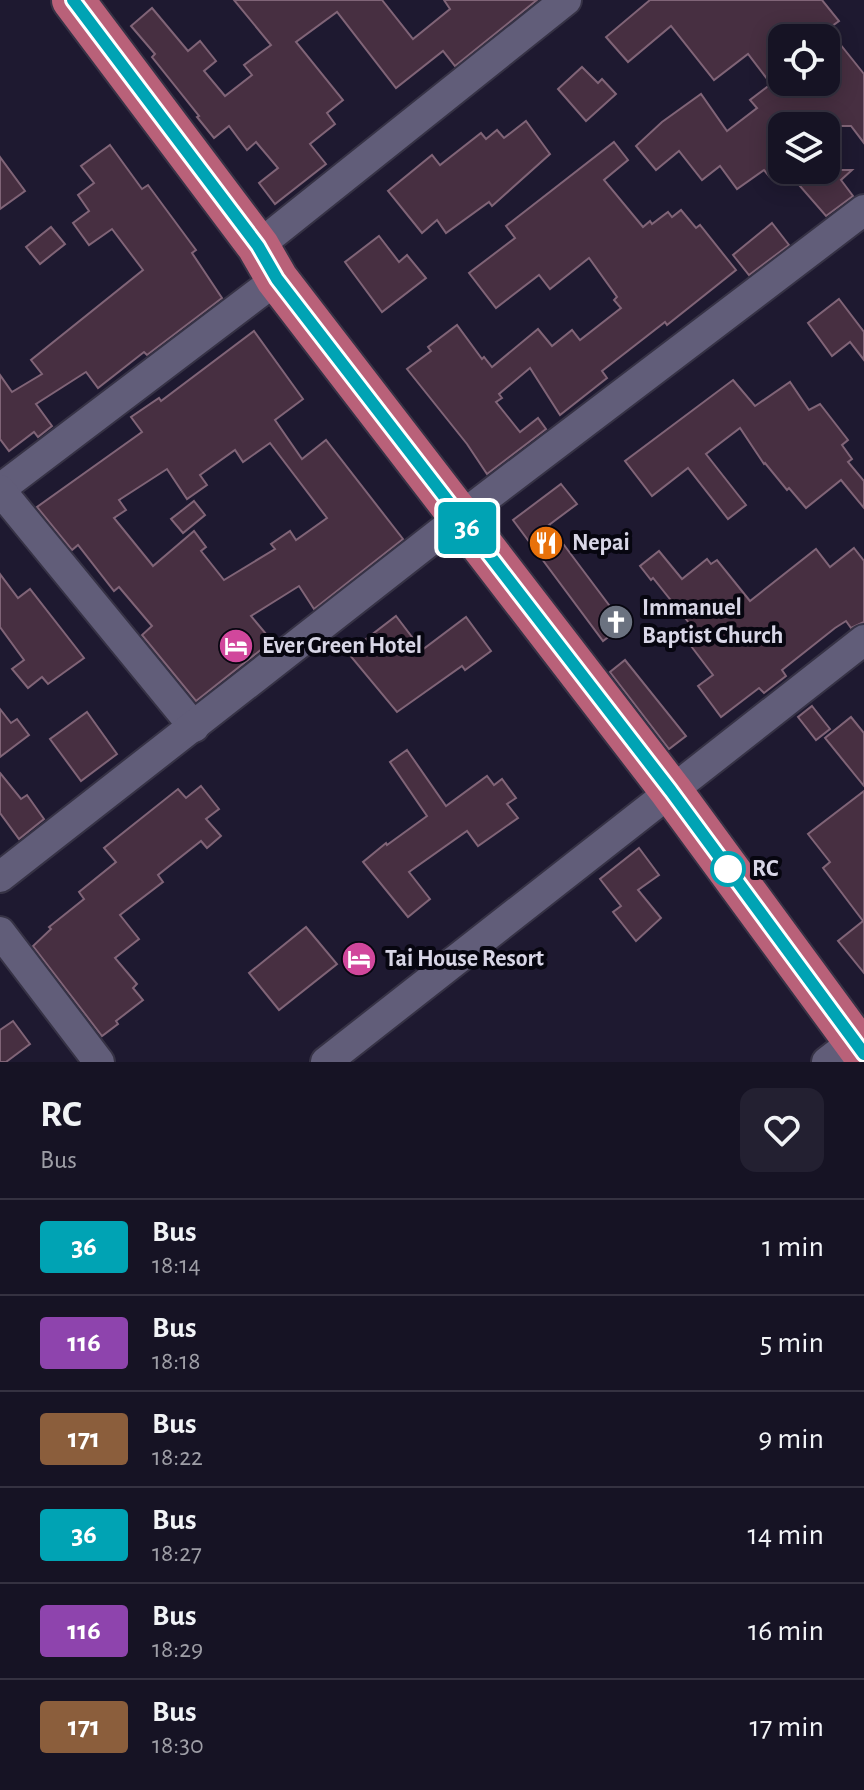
<!DOCTYPE html>
<style>
body{margin:0;font-family:"Alegreya Sans",sans-serif;background:#232031;color:#f1f3f6;height:100vh;display:flex;flex-direction:column;font-size:30px;white-space:nowrap}
*{box-sizing:border-box;margin:0}
p{font-size:26px;color:#9e9ea6}
.icon{flex:none;width:44px;height:44px;fill:none;stroke:currentColor;stroke-width:2;stroke-linecap:round;stroke-linejoin:round}
.map{position:relative;height:1062px;overflow:hidden}
.drawer{display:flex;flex-direction:column;background:#161324;flex:1}
.drawer>*{flex:none}
.badge{padding:0 16px;border-radius:6px;font-size:28px;line-height:52px}
.tools{position:absolute;left:768px;top:24px;display:grid;gap:16px}
.tools a{display:grid;place-items:center;width:72px;height:72px;border-radius:16px;background:#161324;box-shadow:0 4px 20px #0003,0 0 0 2px #353241;font-size:40px}
.map>.badge{position:absolute;translate:-50% -50%;box-shadow:0 0 0 4px #fff}
.round{display:grid;place-items:center;flex:none;width:84px;height:84px;border-radius:16px;background:#232031}
.headline{display:flex;align-items:center;justify-content:space-between;height:136px;padding:0 40px}
h1{font-size:38px;font-weight:700;line-height:60px}
ul{padding:0;list-style:none}
li{display:flex;align-items:center;gap:24px;height:96px;padding:0 40px;border-top:2px solid #353241}
li div{flex:1}
li b{display:block;font-size:30px}
li em{font-style:normal}
li .badge{min-width:88px;font-weight:700;text-align:center}
.map>svg:first-child{display:block}
</style>
<div class="map">
<svg width="864" height="1062" viewBox="0 0 864 1062">
<rect width="100%" height="100%" fill="#1e1930"/>
<g fill="#472f41" stroke="#806477" stroke-width="2" fill-rule="evenodd">
<polygon points="234,0 382,0 413,39 450,9 444,0 537,0 455,66 443,51 396,88 337,12 296,42 343,100 327,113 335,124 310,144 326,164 275,204 259,183 278,168 256,142 247,150 229,126 214,138 197,117 199,116 152,57 155,54 131,26 152,8 188,51 200,41 216,61 204,71 225,96 252,75 244,65 271,45"/>
<path d="M650,0H822L839,21L828,29L864,74V143L851,126H782V134L773,141L782,152V165L769,176L764,170L737,189L720,166L702,180L679,151L656,170L636,146L662,122L701,94L727,131L757,108L750,100L771,84L748,54L714,80L671,26L628,62L606,37ZM782,38H826V82H782Z"/>
<polygon points="582,67 598,83 602,79 616,94 586,121 558,89"/>
<polygon points="526,121 550,154 492,206 489,202 446,233 437,220 422,233 388,191 432,155 440,165 481,133 486,139 497,130 504,138"/>
<polygon points="614,142 628,160 604,180 643,227 650,221 652,224 668,212 672,217 681,210 696,228 700,225 736,270 667,325 665,322 602,371 607,378 560,415 530,368 499,394 502,398 496,402 520,432 538,418 546,429 487,474 467,444 407,369 431,351 428,347 457,325 482,359 484,357 492,367 538,329 552,346 572,330 580,340 621,308 614,300 617,297 589,258 550,289 539,275 496,308 469,273 515,238 506,226"/>
<polygon points="110,145 142,189 148,185 196,250 192,253 222,298 147,355 144,352 98,388 86,372 36,404 52,426 38,437 34,432 9,451 0,439 0,375 12,392 42,374 31,360 143,270 112,229 89,245 73,223 89,211 78,195 94,183 81,166"/>
<polygon points="0,157 25,191 0,209"/>
<polygon points="786,170 852,170 841,180 853,196 826,216"/>
<polygon points="772,223 789,245 749,275 733,255"/>
<polygon points="51,227 65,244 40,264 26,247"/>
<polygon points="379,236 399,262 407,255 426,278 382,312 345,262"/>
<polygon points="839,299 864,332 864,360 850,342 832,356 808,323"/>
<path d="M254,331L303,399L275,420L302,459L326,440L403,539L314,609L299,586L251,616L272,641L196,701L142,635L152,626L119,587L114,591L78,545L72,550L37,507L142,432L131,417L159,398L161,401ZM270,443L327,518L296,540L290,531L271,544L275,549L224,580L201,551L206,547L194,531L153,566L114,518L126,510L119,500L167,469L187,499L207,485L200,475L235,450L243,462Z"/>
<polygon points="733,380 755,406 790,382 809,410 820,404 848,440 842,445 852,459 848,462 864,481 864,508 841,480 806,508 789,488 787,490 765,463 764,464 740,428 706,454 746,505 728,519 688,468 652,496 625,461"/>
<polygon points="561,484 577,504 549,525 624,625 603,641 513,520"/>
<polygon points="194,501 205,515 183,533 171,519"/>
<polygon points="854,548 864,561 864,622 851,628 846,621 835,628 782,670 786,676 764,693 759,688 721,717 698,686 713,675 691,646 701,638 653,578 651,580 640,566 659,551 682,579 707,559 711,564 717,560 750,601 816,549 830,567"/>
<polygon points="0,574 18,598 30,589 84,658 48,684 42,677 28,688 12,669 24,660 0,627"/>
<polygon points="396,616 422,650 466,617 491,651 465,670 462,666 397,712 348,653"/>
<polygon points="625,660 686,736 669,749 610,672"/>
<polygon points="812,706 830,729 816,740 798,717"/>
<polygon points="0,709 11,723 17,719 29,735 0,757"/>
<polygon points="87,712 117,754 81,781 50,739"/>
<polygon points="851,717 864,733 864,786 825,738"/>
<polygon points="407,750 446,806 487,776 494,785 502,779 516,798 507,804 518,818 478,846 467,831 409,872 430,899 408,917 363,862 386,843 387,845 427,816 390,762"/>
<polygon points="0,773 21,799 27,795 44,819 19,839 0,813"/>
<polygon points="201,786 219,809 206,819 221,836 207,848 201,841 158,875 163,882 120,915 139,939 115,958 137,984 133,988 143,1000 116,1021 118,1024 102,1036 33,946 51,929 49,927 84,899 79,892 116,862 104,848 178,789 186,798"/>
<polygon points="864,791 864,973 838,941 863,921 823,868 830,862 808,834"/>
<polygon points="639,848 659,875 638,890 661,918 636,941 613,912 621,906 600,879"/>
<polygon points="306,927 337,964 279,1010 249,973"/>
<polygon points="13,1021 30,1044 6,1062 0,1062 0,1030"/>
</g>
<g fill="none" stroke-linecap="round" stroke-linejoin="round">
<g stroke="#363245" stroke-width="34">
<g id="minor">
<polyline points="258,246 566,0"/>
<polyline points="0,489 277,279"/>
<polyline points="0,490 194,727"/>
<polyline points="0,877 459,518 864,210"/>
<polyline points="0,932 99,1062"/>
<polyline points="326,1062 864,640"/>
<polyline points="827,1062 854,1041"/>
</g>
</g>
<g stroke="#363245" stroke-width="46">
<polyline id="highway" points="73,0 258,246 277,279 671,791 864,1054"/>
</g>
<use href="#minor" stroke="#615d79" stroke-width="30"/>
<use href="#highway" stroke="#b96179" stroke-width="42"/>
</g>
<g fill="none" stroke-linecap="round" stroke-linejoin="round">
<g stroke="#fff" stroke-width="18">
<polyline id="line" points="73,0 258,246 277,279 671,791 864,1054"/>
</g>
<use href="#line" stroke="#00a3b4" stroke-width="12"/>
</g>
<defs>
<g id="restaurant-disc" transform="scale(1.8)"><circle r="9.5" fill="#e8710a" stroke="#070610"/><path d="M-5-6h1v4h1v-4h1v4h1v-4h1v5L-1.5 .5V6h-2V.5L-5-1ZM5-6V6H3V1.5H1.5Q1.5-4 5-6Z" fill="#fff"/></g>
<g id="church-disc" transform="scale(1.8)"><circle r="9.5" fill="#6b7280" stroke="#070610"/><path d="M-1.2-6h2.4v3.5h3.3v2.4h-3.3V6h-2.4V-.1h-3.3v-2.4h3.3Z" fill="#fff"/></g>
<g id="hotel-disc" transform="scale(1.8)"><circle r="9.5" fill="#d1479c" stroke="#070610"/><path d="M-6-4.5h1.5V1H6V5H4.5V3h-9V5H-6ZM-4 0a1.8 1.8 0 1 1 3.6 0ZM.5 0V-2.5h3Q6-2.5 6 0Z" fill="#fff"/></g>
</defs>
<g fill-rule="evenodd">
<use href="#restaurant-disc" x="546" y="543"/>
<use href="#church-disc" x="616" y="622"/>
<use href="#hotel-disc" x="236" y="646"/>
<use href="#hotel-disc" x="359" y="959"/>
</g>
<circle fill="#fff" stroke="#00a3b4" stroke-width="4" cx="728" cy="869" r="16"/>
<g text-anchor="middle" dominant-baseline="central" stroke-width="8" stroke-linejoin="round" paint-order="stroke">
<g font-size="24" font-weight="bold" fill="#d8d6e6" stroke="#070610" text-anchor="start">
<text x="572" y="543">Nepai</text>
<text x="642" y="608">Immanuel<tspan x="642" dy="28">Baptist Church</tspan></text>
<text x="262" y="646">Ever Green Hotel</text>
<text x="385" y="959">Tai House Resort</text>
</g>
<g font-size="24" font-weight="bold" fill="#d8d6e6" stroke="#070610" text-anchor="start">
<text x="752" y="869">RC</text>
</g>
</g>
</svg>
<div class="tools">
<a><svg class="icon" aria-label="locate" viewBox="0 0 24 24"><circle cx="12" cy="12" r="6"/><path d="M12 2v4M12 18v4M2 12h4M18 12h4"/></svg></a>
<a><svg class="icon" aria-label="layers" viewBox="0 0 24 24"><path d="M12 4l9 5-9 5-9-5zM3 14l9 5 9-5"/></svg></a>
</div>
<b class="badge" style="left:467px;top:528px;background:#00a3b4;color:#fff">36</b>
</div>
<section class="drawer">
<div class="headline"><div><h1>RC</h1><p>Bus</p></div><a class="round"><svg class="icon" aria-label="heart" viewBox="0 0 24 24"><path d="M12 20l-8-8c-3-5 5-10 8-4 3-6 11-1 8 4z"/></svg></a></div>
<ul>
<li><span class="badge" style="background:#00a3b4;color:#fff">36</span><div><b>Bus</b><p>18:14</p></div><em>1 min</em></li>
<li><span class="badge" style="background:#8e44ad;color:#fff">116</span><div><b>Bus</b><p>18:18</p></div><em>5 min</em></li>
<li><span class="badge" style="background:#8b5e3c;color:#fff">171</span><div><b>Bus</b><p>18:22</p></div><em>9 min</em></li>
<li><span class="badge" style="background:#00a3b4;color:#fff">36</span><div><b>Bus</b><p>18:27</p></div><em>14 min</em></li>
<li><span class="badge" style="background:#8e44ad;color:#fff">116</span><div><b>Bus</b><p>18:29</p></div><em>16 min</em></li>
<li><span class="badge" style="background:#8b5e3c;color:#fff">171</span><div><b>Bus</b><p>18:30</p></div><em>17 min</em></li>
</ul>
</section>
